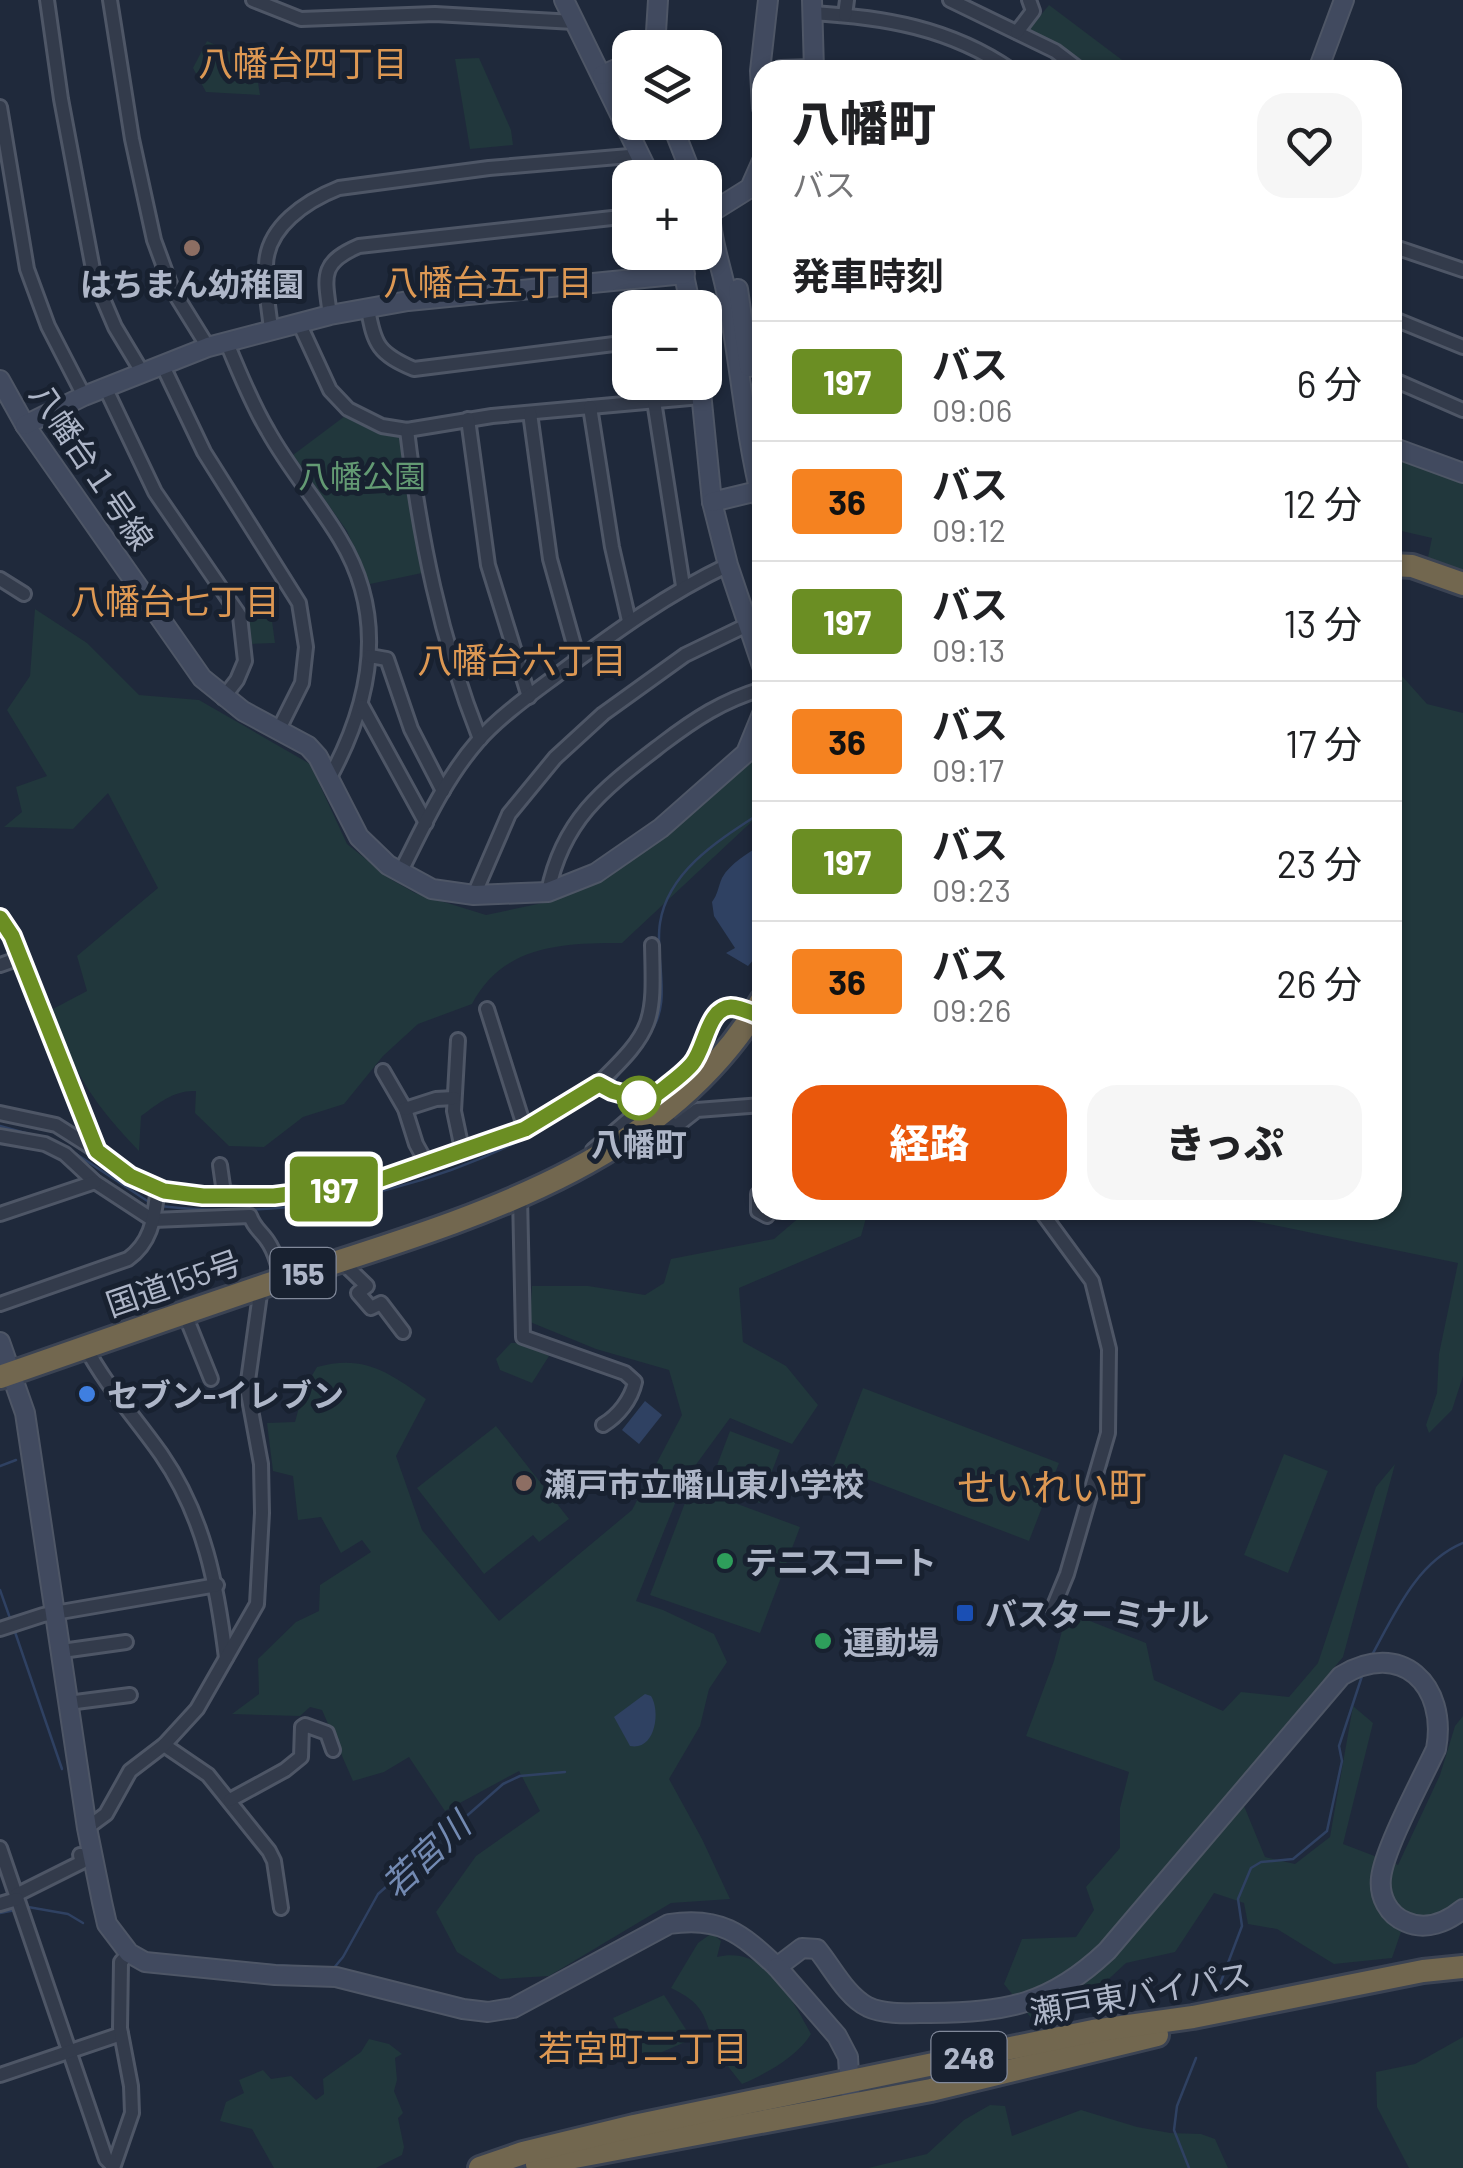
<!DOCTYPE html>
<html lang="ja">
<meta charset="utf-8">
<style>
body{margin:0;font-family:Barlow,"Noto Sans JP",sans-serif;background:#f6f6f6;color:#202124;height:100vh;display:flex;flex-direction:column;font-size:38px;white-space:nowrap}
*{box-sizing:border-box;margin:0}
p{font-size:32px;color:#757577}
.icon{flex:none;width:55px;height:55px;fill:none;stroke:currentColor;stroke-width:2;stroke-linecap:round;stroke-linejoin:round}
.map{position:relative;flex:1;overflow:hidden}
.drawer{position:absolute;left:752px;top:60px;width:650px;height:1160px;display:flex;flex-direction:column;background:#fff;border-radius:30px;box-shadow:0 2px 8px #0004}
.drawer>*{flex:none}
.badge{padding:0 20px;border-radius:8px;font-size:35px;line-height:65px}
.fabs{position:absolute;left:612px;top:30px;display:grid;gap:20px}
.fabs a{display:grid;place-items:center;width:110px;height:110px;border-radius:20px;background:#fff;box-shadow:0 2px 8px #0004;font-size:50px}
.map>.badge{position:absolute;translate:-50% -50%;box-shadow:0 0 0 5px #fff}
h2{padding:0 40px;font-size:38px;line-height:90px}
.round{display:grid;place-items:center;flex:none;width:105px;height:105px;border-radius:30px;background:#f6f6f6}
.overview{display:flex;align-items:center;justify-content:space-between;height:170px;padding:0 40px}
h1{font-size:48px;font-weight:800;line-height:75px}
.primary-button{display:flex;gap:20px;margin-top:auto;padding:20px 40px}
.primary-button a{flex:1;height:115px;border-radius:30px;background:#ea580c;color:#fff;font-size:40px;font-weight:800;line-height:115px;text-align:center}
.primary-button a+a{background:#f6f6f6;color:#202124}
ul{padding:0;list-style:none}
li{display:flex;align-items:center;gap:30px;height:120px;padding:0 40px;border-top:2px solid #e0e0e0}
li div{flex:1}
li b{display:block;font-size:38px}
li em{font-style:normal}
li .badge{min-width:110px;font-weight:700;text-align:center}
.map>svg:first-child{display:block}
</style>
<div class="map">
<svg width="1463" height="2168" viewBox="0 0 1463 2168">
<rect width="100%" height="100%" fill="#1f293b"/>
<g fill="#21373c">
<polygon points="1049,5 1130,66 1128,70 1091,70 1064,48 1028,31"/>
<polygon points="207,41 255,64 260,95 206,92 193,68"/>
<polygon points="479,58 511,130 513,145 470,149 455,59"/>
<polygon points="345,416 376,432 403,439 422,573 370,584 347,531 293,455"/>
<polygon points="1393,457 1463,481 1463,577 1427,562 1432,538 1393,529"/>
<path d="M35,609L87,643L139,695L199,700L310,764L347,844L392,880L415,893L486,915L552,901L608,878L690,813L762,746V812L622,943C562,943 503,945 472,1004L418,1024L383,1056L344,1104L303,1117L264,1147L229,1146L195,1113L196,1091C174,1090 159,1103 141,1116L139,1151C92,1102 75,1074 51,1010L87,991L77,956L158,888L108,793L73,829L4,827L22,812L16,787L47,776L7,710L30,676Z"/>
<polygon points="271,614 275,643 248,644 244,620"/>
<polygon points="1393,666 1427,704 1463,713 1463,1376 1452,1410 1429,1433 1426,1425 1437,1393 1439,1354 1458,1263 1201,1210 1392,1210"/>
<path d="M808,1210H863L866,1218L861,1236L739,1288L743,1342L786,1366L818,1405L792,1444L730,1418L684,1481L636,1601L663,1610L714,1634L727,1662L709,1689L700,1726L669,1779L702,1839L730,1899L671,1903L549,1976L500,1979L457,1952L436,1912L476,1856L540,1811L519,1771L445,1811L409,1757L384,1772L353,1781L322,1710L310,1707L300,1716L232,1714L259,1694L258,1659L296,1622L319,1611L320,1585L371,1552L362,1540L341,1553L321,1517L298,1520L293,1476L273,1471L267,1423L295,1422L304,1389L317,1367C363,1354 389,1372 426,1399L396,1456L422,1530L499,1621L632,1510L682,1415L669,1370L596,1349L530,1322L532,1286H588L645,1295L664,1283L671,1259L774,1239Z"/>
<polygon points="511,1343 525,1343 549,1356 532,1383 500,1370 496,1359"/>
<polygon points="863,1388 1059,1463 1029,1541 833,1466"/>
<polygon points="496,1426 569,1519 539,1542 533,1535 484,1574 417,1488"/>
<polygon points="730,1431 780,1450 760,1503 710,1484"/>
<polygon points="1284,1454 1328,1471 1288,1573 1244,1555"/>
<polygon points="1395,1464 1343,1657 1260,1755 1244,1806 1265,1857 1295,1864 1330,1837 1353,1706 1373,1723 1343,1844 1398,1865 1440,1775 1455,1726 1463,1716 1463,1922 1439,1913 1403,1926 1392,1958 1334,1964 1277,1929 1248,1924 1244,1903 1214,1893 1175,1952 1126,1963 1085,2001 1032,2019 1004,1984 1022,1939 1076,1937 1094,1910 1086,1887 1120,1848 1120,1808 1129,1772 1026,1736 1054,1661 1067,1612 1146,1643 1154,1680 1223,1711 1241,1692 1289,1697 1318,1663 1376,1487"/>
<polygon points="691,1487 800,1527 760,1633 650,1595"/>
<path d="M712,1933L721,1941L717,1957C766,1945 791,1998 811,2034C798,2056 766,2074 742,2084C735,2075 728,2067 722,2058C701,2025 714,2008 671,1988L698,1943Z"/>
<polygon points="664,1995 692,2039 637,2063 613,2018"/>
<polygon points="1463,2037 1463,2168 1409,2168 1377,2107 1376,2072 1415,2064"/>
<polygon points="369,2039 389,2044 402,2054 395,2058 397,2080 394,2091 403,2113 398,2118 404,2147 402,2155 376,2168 274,2168 252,2129 220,2121 226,2102 244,2093 239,2080 263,2070 271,2079 291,2076 316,2100 324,2094 323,2079 361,2052"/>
<polygon points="990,2105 1005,2106 1012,2136 1081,2110 1137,2127 1170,2133 1201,2134 1215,2139 1228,2168 868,2168 927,2154 964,2120"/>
</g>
<g fill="#2f4162">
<path d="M762,844V950L748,966L726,953L735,948L714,916L712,902C718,894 718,887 722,878C730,863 749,853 762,844Z"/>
<polygon points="645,1401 662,1415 639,1444 622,1430"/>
<path d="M645,1694L651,1696C661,1712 655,1751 630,1746L614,1717Z"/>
</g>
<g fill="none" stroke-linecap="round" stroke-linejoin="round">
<g stroke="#2f4162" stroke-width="2.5">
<path d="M648,1035C674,1004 654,960 660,923C668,870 722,838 762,812"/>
<polyline points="612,1083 628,1062"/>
<polyline points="0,1126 47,1139"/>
<polyline points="67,1148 152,1204"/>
<path d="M160,1206C311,1224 478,1180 602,1091"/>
<polyline points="0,1466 16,1460"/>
<polyline points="0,1590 11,1621"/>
<polyline points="15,1632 62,1769"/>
<path d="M1372,1655C1395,1613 1417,1562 1463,1543"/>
<polyline points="28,1907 68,1914 83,1923"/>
<polyline points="0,1913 15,1910"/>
<polyline points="254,1964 305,1967"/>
<polyline points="333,1969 343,1957 378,1894 503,1784 520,1776 565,1772"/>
<polyline points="1217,1992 1242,1926 1238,1899 1251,1868 1261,1862 1293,1859 1327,1831 1342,1761 1339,1746 1362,1676"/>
<polyline points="1189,2168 1174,2130 1177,2106 1196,2058"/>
</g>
<g stroke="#4e5666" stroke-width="18">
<g id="street">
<polyline points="47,0 61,99 95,280 115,327 142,372"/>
<polyline points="110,0 132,139 154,240 172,289 208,347"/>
<polyline points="253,0 301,19 435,14 574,22"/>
<polyline points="950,0 1055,51 1080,70"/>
<path d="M811,13C884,17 950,28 1011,70"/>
<polyline points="845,15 847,0"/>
<polyline points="1017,32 1033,11 1029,0"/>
<polyline points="0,107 27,269 48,326 84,396"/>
<polyline points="1392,246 1463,270"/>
<path d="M368,309C374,345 379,354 414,369L630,342"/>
<path d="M330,315C325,277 319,263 359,246L630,216"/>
<polyline points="1392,318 1463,347"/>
<polyline points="300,325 330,390 348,409 382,426 407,430 492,416 701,397"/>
<path d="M271,329C269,309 264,286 266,265C267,227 306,201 339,188L489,168L641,155"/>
<path d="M226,341C239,371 251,403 268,431C289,469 318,502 340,539C388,618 371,702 329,779"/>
<polyline points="162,364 204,452 299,603 306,647 302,683 279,729"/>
<polyline points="1392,379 1463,410"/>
<polyline points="105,387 155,492 240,616 245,661 237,680 223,698"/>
<polyline points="654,401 683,586"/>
<polyline points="590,407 612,547 629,621"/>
<polyline points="530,413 550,559 578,659"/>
<polyline points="468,419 488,565 529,697"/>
<path d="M407,430C420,538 440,638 480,739"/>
<polyline points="0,579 24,594"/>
<polyline points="370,656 387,659 411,729 443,791"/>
<polyline points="362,706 426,823"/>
<path d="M400,873C423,828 444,780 478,741C501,715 533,693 561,672C615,632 667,594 728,565"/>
<path d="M548,892C563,818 605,788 662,744C695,719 722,701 762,689"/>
<polyline points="474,895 509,814 555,758 603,714 685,655 749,624"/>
<polyline points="0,917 12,936 97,1151"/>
<polyline points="0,965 20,958"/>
<polyline points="487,1009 525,1129"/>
<polyline points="458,1040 454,1111 462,1149"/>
<polyline points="383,1071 405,1109 416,1144 426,1162"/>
<path d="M599,1083C655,1029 654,1021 652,945"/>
<polyline points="405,1109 436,1099 454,1098"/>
<polyline points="662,1112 674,1128 697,1110 762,1105"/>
<polyline points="0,1113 56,1125 97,1151 117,1168 165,1191 203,1196 224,1193 274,1196 367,1184 525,1129 599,1083 612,1091 648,1101"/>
<polyline points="762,1113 762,1160"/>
<path d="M0,1136L45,1144L65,1154L95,1182L153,1220L250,1216C255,1230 263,1232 270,1245C276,1255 279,1268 282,1280"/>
<polyline points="593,1150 692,1065 706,1043 711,1020 719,1012 731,1007 755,1015"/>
<polyline points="220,1165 224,1193"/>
<polyline points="762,1192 758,1194 758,1211 767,1216"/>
<path d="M520,1195L523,1337L625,1373L635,1382C631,1400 618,1416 603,1425"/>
<polyline points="1040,1210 1092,1281 1109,1349 1108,1433 1067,1574 1053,1608"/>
<polyline points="0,1214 95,1182"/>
<polyline points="340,1260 367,1286 358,1293 371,1308 381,1303 403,1332"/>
<path d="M0,1304L128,1259C153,1241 154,1216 158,1188"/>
<polyline points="184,1312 211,1379"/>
<path d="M85,1346C106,1386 135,1417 161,1454C204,1516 217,1584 226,1658"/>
<polyline points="0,1629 43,1615 217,1585"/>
<polyline points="62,1651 126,1642"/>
<polyline points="68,1703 130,1695"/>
<polyline points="164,1745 208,1775 269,1851 274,1861 281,1908"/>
<polyline points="230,1800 285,1770 301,1757 302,1727 305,1725 327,1733 333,1750"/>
<polyline points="87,1828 106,1814 130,1771 164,1745 197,1709 257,1604 262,1513 261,1464 247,1388 261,1287"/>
<polyline points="0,1848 106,2159 113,2166"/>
<polyline points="16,1895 82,1862 80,1855 93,1856"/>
<polyline points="0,1904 17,1899"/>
<polyline points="0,2075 121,2034"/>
<polyline points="113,2168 132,2113 131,2086 120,2028 121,1962 129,1953"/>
</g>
</g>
<g stroke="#4e5666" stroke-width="22">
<g id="secondary">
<polyline points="564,0 651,178"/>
<polyline points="812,0 814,70"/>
<polyline points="655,48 658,0"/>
<polyline points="781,70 814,69"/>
<polyline points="1318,70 1344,0"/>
<polyline points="602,75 630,63"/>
<polyline points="762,108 760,71 768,0"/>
<polyline points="671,122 693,178"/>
<path d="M710,213C711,241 722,268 727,296C740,364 745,434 762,501"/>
<polyline points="710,213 750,188 762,161"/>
<polyline points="679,252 691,308"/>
<polyline points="738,289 749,367"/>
<polyline points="0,380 25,425 202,678 243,711 308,746 318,757 359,837 388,865 432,889 474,895 548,892 596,873 661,828 746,753 762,714"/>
<polyline points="700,382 712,502 728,565 762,666"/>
<polyline points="25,425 84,396 208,347 330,315 408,301 685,274"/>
<polyline points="1392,447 1463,473"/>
<polyline points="712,502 762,490"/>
<path d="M0,1342L25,1413L87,1828L102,1902L107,1924L129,1953L145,1962L275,1975L336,1977L463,2009L488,2012L513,2008L669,1924C720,1916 741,1933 777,1967L802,1948L817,1949C832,1967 846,1996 868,2007C885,2015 911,2013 930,2013C1007,2012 1050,2005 1107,1951L1341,1676C1401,1639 1448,1685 1436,1749C1422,1779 1384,1849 1381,1878C1379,1896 1388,1915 1406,1922C1426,1931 1447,1922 1463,1909"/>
<polyline points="777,1967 837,2036 848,2057 850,2091"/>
</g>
</g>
<g stroke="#3b4353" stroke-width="28">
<g id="highway">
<polyline points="1392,565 1412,566 1463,584"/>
<path d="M0,1377C89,1346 177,1315 266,1285C445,1225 659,1175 762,1000"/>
<polyline points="537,2164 931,2090 1157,2035"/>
<polyline points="480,2168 523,2153 634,2126 1093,2031 1193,2017 1423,1971 1463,1967"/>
</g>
</g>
<use href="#street" stroke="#333b4b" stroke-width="12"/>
<use href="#secondary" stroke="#414a5f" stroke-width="18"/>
<use href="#highway" stroke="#72674f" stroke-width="22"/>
</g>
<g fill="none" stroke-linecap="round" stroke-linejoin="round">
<g stroke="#fff" stroke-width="22">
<path id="line" d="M0,918L12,936L97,1151L130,1176L164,1191L203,1196H274L367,1184L525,1129L599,1084L612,1091L648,1101C662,1089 680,1078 692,1064C706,1048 707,1008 731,1007C740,1007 754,1014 762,1017"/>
</g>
<use href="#line" stroke="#6b8e23" stroke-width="15"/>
</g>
<g fill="#8d6e63" stroke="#182130" stroke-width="4">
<circle cx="192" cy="248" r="10"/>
<circle cx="524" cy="1483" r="10"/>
</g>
<circle fill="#fff" stroke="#6b8e23" stroke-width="5" cx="639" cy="1098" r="20"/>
<circle fill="#3f7fe0" stroke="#182130" stroke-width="4" cx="87" cy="1394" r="10"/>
<g fill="#2e9e5b" stroke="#182130" stroke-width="4">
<circle cx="725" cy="1561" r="10"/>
<circle cx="823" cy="1641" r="10"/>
</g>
<rect fill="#1a4fb4" stroke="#182130" stroke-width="4" x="955" y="1603" width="20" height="20" rx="5"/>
<g text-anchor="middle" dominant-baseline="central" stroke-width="10" stroke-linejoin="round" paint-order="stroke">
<g fill="#182130" stroke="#81899a" stroke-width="2.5">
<rect x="270.5" y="1248" width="65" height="50" rx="8"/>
<rect x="931.5" y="2032" width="75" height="50" rx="8"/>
</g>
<g font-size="30" font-weight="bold" fill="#aeb6c8">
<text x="303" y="1273">155</text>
<text x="969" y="2057">248</text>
</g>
<g font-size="32" font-weight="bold" fill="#aeb6c8" stroke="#182130" text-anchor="start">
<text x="192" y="283" text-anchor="middle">はちまん幼稚園</text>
<text x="107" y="1394">セブン-イレブン</text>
<text x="544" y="1483">瀬戸市立幡山東小学校</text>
<text x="745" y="1561">テニスコート</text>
<text x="985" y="1613">バスターミナル</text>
<text x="843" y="1641">運動場</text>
</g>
<g font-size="32" fill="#aeb6c8" stroke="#182130">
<text transform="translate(93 466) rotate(56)">八幡台１号線</text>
<text transform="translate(173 1282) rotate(-19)">国道155号</text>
<text transform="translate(1140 1992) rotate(-10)">瀬戸東バイパス</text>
</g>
<g font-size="32" fill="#639a73" stroke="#182130">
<text x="362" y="475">八幡公園</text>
</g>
<g font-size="32" font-weight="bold" fill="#aeb6c8" stroke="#182130">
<text x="639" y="1143">八幡町</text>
</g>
<g font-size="35" fill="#dd9853" stroke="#182130">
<text x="303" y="62">八幡台四丁目</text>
<text x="488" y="281">八幡台五丁目</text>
<text x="175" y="600">八幡台七丁目</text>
<text x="522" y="659">八幡台六丁目</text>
<text x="643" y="2047">若宮町二丁目</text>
</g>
<g font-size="35" font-style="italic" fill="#738ab2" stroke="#182130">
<text transform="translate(425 1854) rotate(-43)">若宮川</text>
</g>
<g font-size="38" fill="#dd9853" stroke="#182130">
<text x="1052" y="1486">せいれい町</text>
</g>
</g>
</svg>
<div class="fabs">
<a><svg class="icon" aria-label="layers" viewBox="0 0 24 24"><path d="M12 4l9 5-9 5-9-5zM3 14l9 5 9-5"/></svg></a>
<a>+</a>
<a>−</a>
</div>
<b class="badge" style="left:334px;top:1189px;background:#6b8e23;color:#fff">197</b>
<section class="drawer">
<div class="overview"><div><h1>八幡町</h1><p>バス</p></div><a class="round"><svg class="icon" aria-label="heart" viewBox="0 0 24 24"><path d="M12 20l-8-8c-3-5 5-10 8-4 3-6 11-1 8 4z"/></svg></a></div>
<h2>発車時刻</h2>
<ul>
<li><span class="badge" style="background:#6b8e23;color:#fff">197</span><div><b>バス</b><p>09:06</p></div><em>6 分</em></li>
<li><span class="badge" style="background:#f58220;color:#111">36</span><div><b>バス</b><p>09:12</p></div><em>12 分</em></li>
<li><span class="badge" style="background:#6b8e23;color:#fff">197</span><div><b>バス</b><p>09:13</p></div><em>13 分</em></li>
<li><span class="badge" style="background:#f58220;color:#111">36</span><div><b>バス</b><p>09:17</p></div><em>17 分</em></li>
<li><span class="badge" style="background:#6b8e23;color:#fff">197</span><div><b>バス</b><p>09:23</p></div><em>23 分</em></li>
<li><span class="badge" style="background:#f58220;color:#111">36</span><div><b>バス</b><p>09:26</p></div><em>26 分</em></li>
</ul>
<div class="primary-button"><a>経路</a><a>きっぷ</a></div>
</section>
</div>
